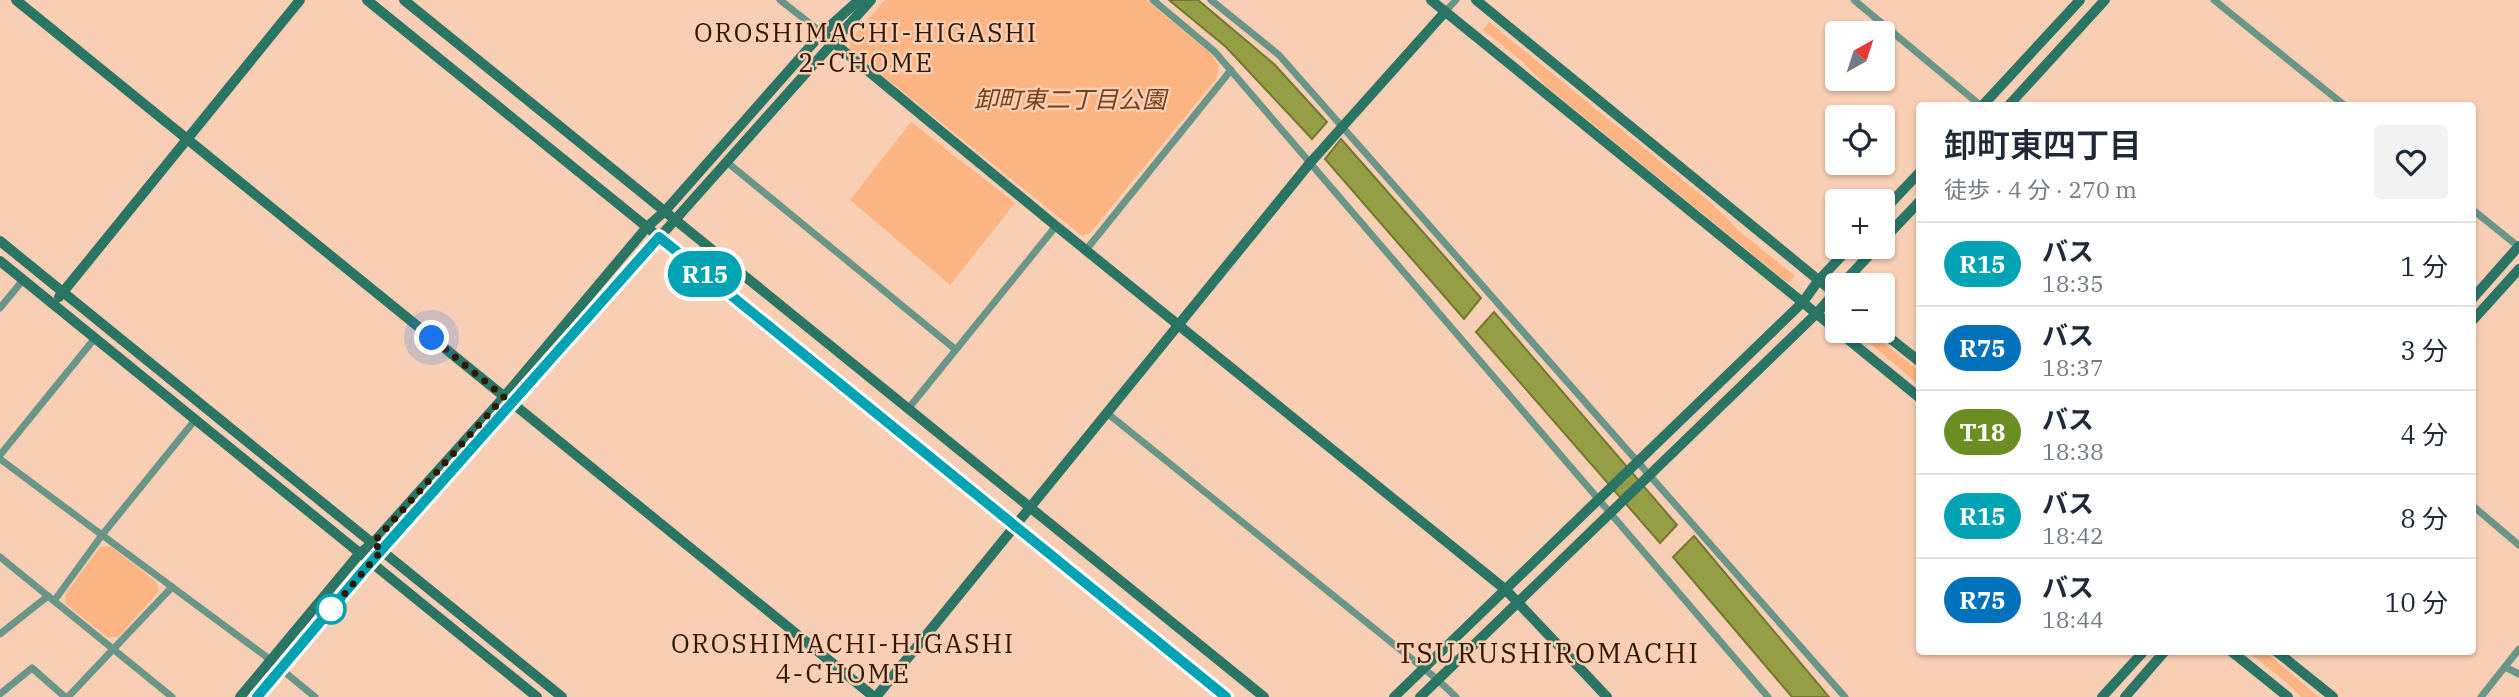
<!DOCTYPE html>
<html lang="ja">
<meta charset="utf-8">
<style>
body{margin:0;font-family:"IBM Plex Serif","Noto Sans JP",serif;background:#f2f2f3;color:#1f2937;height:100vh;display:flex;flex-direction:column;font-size:26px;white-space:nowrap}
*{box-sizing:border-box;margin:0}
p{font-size:23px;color:#747a83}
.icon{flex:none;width:38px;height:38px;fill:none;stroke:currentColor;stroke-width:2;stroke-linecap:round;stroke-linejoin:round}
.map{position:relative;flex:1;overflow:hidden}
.drawer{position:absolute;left:1916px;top:102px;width:560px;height:553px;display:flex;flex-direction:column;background:#fff;border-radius:7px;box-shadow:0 2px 5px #0004}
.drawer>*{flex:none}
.badge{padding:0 14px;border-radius:23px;font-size:24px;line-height:46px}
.needle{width:46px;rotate:39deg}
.controls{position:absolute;left:1825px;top:21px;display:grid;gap:14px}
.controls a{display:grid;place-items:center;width:70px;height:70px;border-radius:7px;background:#fff;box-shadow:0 2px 5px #0004;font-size:35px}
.you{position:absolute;width:35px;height:35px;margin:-18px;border:5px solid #fff;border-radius:50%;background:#1a73e8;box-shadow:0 0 0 10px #1a73e833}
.map>.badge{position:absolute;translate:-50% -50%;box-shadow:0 0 0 4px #fff}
.round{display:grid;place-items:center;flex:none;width:74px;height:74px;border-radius:7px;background:#f2f2f3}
.head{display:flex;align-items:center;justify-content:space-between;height:119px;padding:0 28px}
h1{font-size:33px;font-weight:600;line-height:52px}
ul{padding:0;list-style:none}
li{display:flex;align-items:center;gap:21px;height:84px;padding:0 28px;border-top:2px solid #e0e1e3}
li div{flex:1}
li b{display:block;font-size:26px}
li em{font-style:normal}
li .badge{min-width:77px;font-weight:700;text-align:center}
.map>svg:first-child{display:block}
</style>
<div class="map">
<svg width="2519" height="697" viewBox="0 0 2519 697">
<rect width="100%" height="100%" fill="#f8cfb4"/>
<g fill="#fcb482">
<polygon points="885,0 1146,0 1211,54 1219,66 1216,79 1090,233 1082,236 850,49 851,39"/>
<polygon points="1489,22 1710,202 1739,231 1795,276 1788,283 1545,85 1521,60 1483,30"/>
<polygon points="911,122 1015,203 950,285 850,200"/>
<polygon points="1856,331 1869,331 1920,372 1920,386"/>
<polygon points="110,546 156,582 159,591 118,637 107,637 66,604 65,595 100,547"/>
<polygon points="2247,651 2264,651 2319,697 2301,697 2286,682"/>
</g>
<g fill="#949e44" stroke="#767631" stroke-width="2">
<polygon points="1169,0 1198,0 1274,64 1327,122 1312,139 1226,47"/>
<polygon points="1341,139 1481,298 1464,319 1325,159"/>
<polygon points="1494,312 1677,525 1660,543 1476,332"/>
<polygon points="1694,536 1829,697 1792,697 1673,557"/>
</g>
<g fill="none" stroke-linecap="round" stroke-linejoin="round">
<g stroke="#6a968a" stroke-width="7">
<polyline points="780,0 822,33"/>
<polyline points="1153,0 1215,52 1768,697"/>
<polyline points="1211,0 1279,55 1845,697"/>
<polyline points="1854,0 1980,105"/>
<polyline points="2214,0 2344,105"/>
<polyline points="1445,12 1456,0"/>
<polyline points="728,163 955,349"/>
<polyline points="2473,210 2519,247"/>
<polyline points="1086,250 1231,70"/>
<polyline points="0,308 23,280"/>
<polyline points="908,409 1056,226"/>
<polyline points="1107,413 1438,680 1456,697"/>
<polyline points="195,420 102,535 264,655 315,697"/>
<polyline points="0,455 95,338"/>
<polyline points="0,459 102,535 54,601"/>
<polyline points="2473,506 2519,545"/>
<polyline points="0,557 172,697"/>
<polyline points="0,634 48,596"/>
<polyline points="2505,667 2519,674"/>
<polyline points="0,694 32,668 65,697"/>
<polyline points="68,697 172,587"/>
<polyline points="2481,697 2519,649"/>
</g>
<g stroke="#2b7564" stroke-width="10">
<polyline points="16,0 874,697"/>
<polyline points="367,0 1226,697"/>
<polyline points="404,0 1264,697"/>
<polyline points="1431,0 1920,398"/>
<polyline points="1476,0 1838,296"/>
<polyline points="822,33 1056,226 1506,590 1607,697"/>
<polyline points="1983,105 2080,0"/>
<polyline points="2009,105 2105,0"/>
<polyline points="1883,211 1920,172"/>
<polyline points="1883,240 1920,201"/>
<polyline points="0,241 562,697"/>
<polyline points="0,261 537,697"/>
<polyline points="1841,285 1877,247"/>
<polyline points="59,297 300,0"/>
<polyline points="2473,298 2519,246"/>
<polyline points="2473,320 2519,269"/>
<polyline points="1881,331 1920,362"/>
<polyline points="2231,651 2288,697"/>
<polyline points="2276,651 2333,697"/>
<polyline points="240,697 360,553 373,543 504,397 647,227 665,211 822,33 859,0"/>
<polyline points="257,697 361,572 871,0"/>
<polyline points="876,697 1310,163 1445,12"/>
<polyline points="1394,697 1803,302 1818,281 1850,247"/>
<polyline points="1420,697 1816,314 1838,289"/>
<polyline points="2102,697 2144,651"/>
<polyline points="2125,697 2165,651"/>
</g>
</g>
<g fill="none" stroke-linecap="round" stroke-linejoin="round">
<g stroke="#fff" stroke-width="16">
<polyline id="line" points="257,697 362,572 659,237 1226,697"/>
</g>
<use href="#line" stroke="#00a3b4" stroke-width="10"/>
<polyline stroke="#301805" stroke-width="7" stroke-dasharray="0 12.6" points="331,609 330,611 382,550 373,543 504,397 432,338"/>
</g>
<circle fill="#fff" stroke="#00a3b4" stroke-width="3.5" cx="331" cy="609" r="14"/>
<g text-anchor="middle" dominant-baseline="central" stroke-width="5" stroke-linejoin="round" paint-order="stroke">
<g font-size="24" font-style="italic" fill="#75421b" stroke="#f8cfb4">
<text x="1070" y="99">卸町東二丁目公園</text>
</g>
<g font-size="26" letter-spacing="2" fill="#301805" stroke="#f8cfb4">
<text x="866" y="32">OROSHIMACHI-HIGASHI<tspan x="866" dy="30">2-CHOME</tspan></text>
<text x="843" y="643">OROSHIMACHI-HIGASHI<tspan x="843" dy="30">4-CHOME</tspan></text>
</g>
<g font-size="28" letter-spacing="2" fill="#301805" stroke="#f8cfb4">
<text x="1548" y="652">TSURUSHIROMACHI</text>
</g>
</g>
</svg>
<div class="controls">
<a><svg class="needle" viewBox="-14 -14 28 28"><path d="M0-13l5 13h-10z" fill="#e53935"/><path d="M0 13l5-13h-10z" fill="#747a83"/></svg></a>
<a><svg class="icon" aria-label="locate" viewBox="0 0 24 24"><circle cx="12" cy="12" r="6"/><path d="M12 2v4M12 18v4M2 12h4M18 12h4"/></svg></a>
<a>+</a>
<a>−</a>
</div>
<div class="you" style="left:432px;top:338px"></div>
<b class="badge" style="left:705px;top:274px;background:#00a3b4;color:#fff">R15</b>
<section class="drawer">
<div class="head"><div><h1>卸町東四丁目</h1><p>徒歩 · 4 分 · 270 m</p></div><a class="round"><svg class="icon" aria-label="heart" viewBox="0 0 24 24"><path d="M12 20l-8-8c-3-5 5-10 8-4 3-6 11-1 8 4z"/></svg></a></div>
<ul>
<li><span class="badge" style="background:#00a3b4;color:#fff">R15</span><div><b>バス</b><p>18:35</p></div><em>1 分</em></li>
<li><span class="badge" style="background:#0072bc;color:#fff">R75</span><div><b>バス</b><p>18:37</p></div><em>3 分</em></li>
<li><span class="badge" style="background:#6b8e23;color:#fff">T18</span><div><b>バス</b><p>18:38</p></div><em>4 分</em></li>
<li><span class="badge" style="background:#00a3b4;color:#fff">R15</span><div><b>バス</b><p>18:42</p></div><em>8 分</em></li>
<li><span class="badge" style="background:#0072bc;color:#fff">R75</span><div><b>バス</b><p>18:44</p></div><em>10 分</em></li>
</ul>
</section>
</div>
